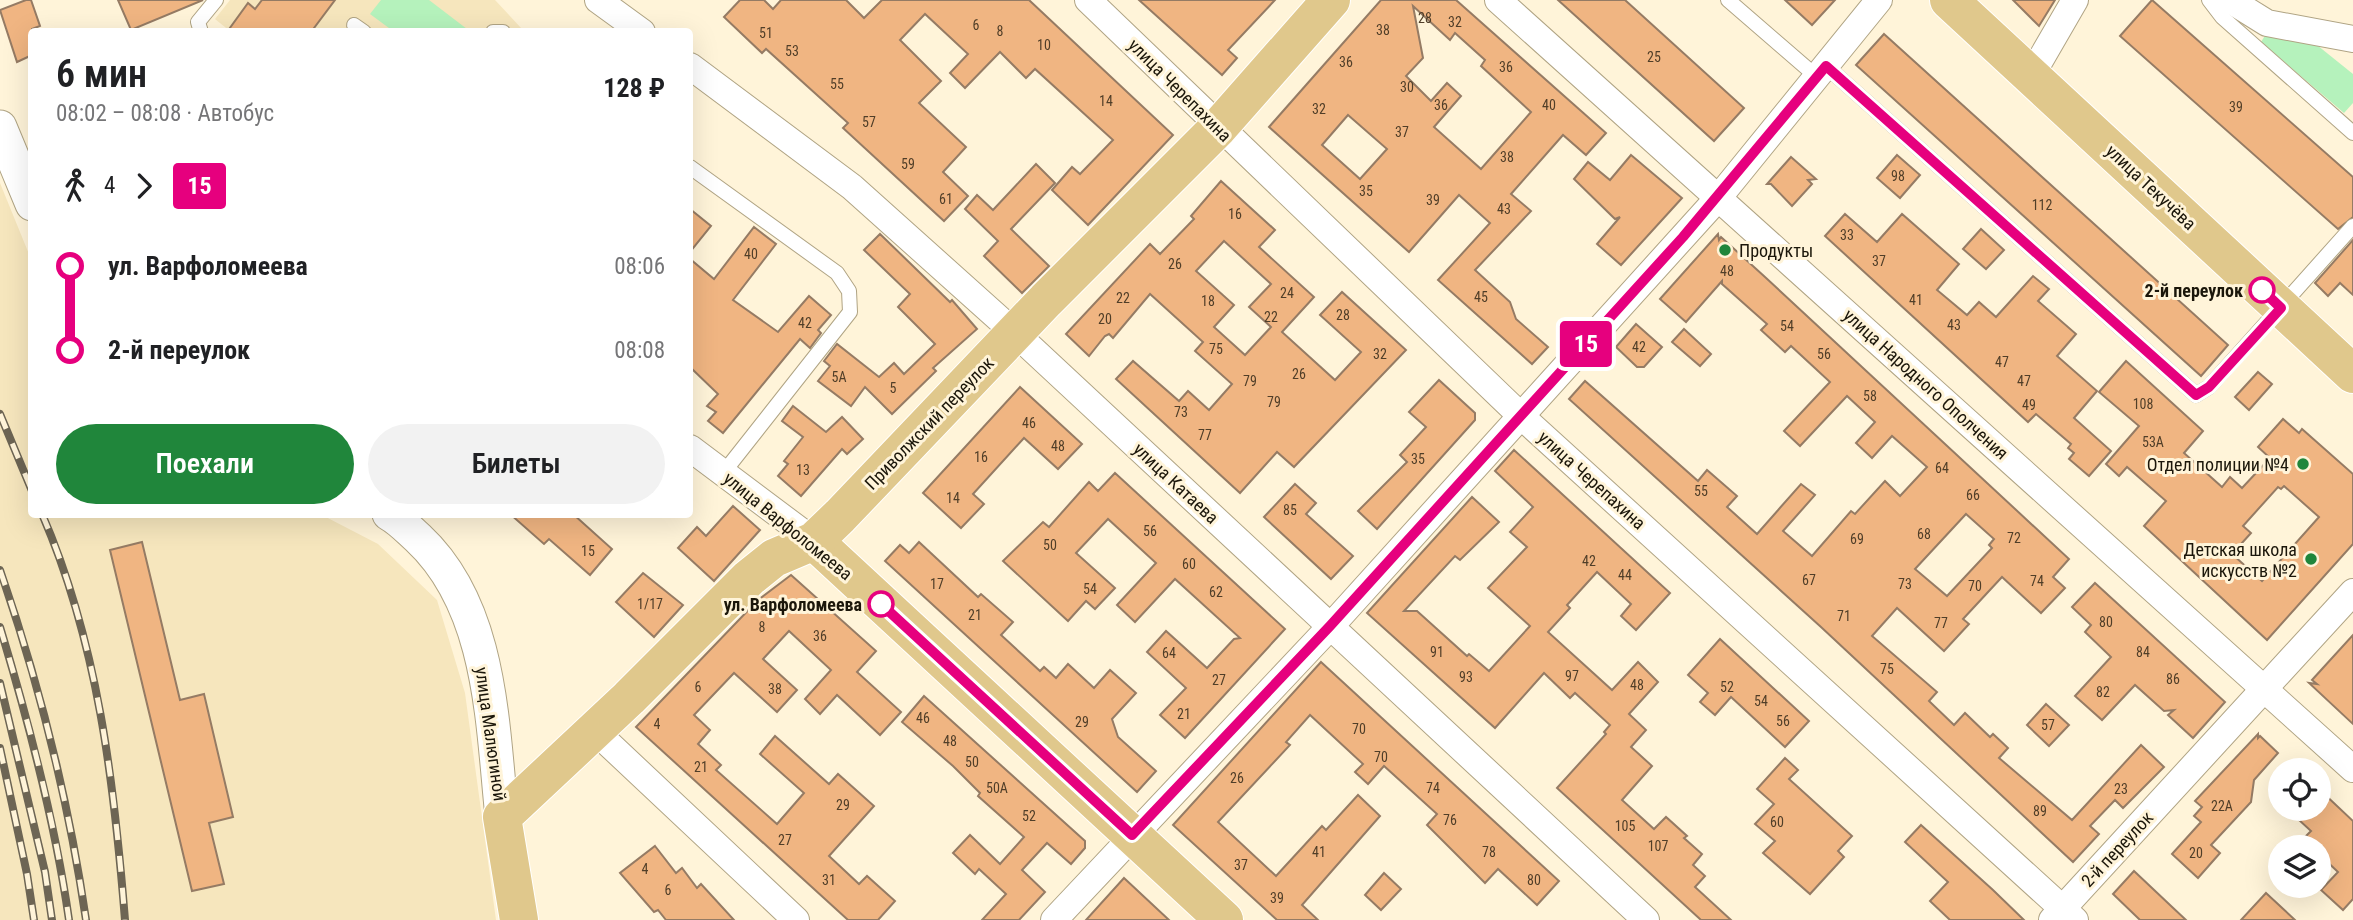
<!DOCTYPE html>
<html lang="ru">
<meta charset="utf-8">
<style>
body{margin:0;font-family:"Roboto Condensed",sans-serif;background:#f2f2f2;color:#202124;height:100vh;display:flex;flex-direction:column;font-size:26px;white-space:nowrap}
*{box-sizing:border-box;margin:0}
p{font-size:23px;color:#757577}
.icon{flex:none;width:38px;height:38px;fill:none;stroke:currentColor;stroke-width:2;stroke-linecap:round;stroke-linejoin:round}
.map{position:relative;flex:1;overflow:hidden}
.side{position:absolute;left:28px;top:28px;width:665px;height:490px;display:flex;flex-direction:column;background:#fff;border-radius:7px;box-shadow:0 7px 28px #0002}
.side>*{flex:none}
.badge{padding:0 14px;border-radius:5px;font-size:24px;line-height:46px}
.buttons{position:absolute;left:2268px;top:758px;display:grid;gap:14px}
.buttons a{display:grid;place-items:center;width:63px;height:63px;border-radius:50%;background:#fff;box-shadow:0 7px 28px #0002;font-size:35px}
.map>.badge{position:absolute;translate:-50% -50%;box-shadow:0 0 0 4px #fff}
.legs{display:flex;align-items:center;gap:10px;height:77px;padding:0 28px;font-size:23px}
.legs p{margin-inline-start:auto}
.headline{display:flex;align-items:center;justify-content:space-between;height:119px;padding:0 28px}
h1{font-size:38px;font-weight:600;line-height:52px}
.action{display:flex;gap:14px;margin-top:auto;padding:14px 28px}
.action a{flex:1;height:80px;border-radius:42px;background:#20863b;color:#fff;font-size:28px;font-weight:600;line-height:80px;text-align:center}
.action a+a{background:#f2f2f2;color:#202124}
ul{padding:0 28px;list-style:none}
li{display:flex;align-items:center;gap:24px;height:84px;font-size:26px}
li i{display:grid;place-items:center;width:10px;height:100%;margin:0 9px;background:currentColor}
li i::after{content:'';width:18px;height:18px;margin:-9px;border:5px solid;border-radius:50%;background:#fff}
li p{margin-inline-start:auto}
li:first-child i{background:linear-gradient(#0000 50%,currentColor 0)}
li:last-child i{background:linear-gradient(currentColor 50%,#0000 0)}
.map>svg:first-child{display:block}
</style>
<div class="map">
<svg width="2353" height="920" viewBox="0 0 2353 920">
<rect width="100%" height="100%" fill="#fff4d9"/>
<g fill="#f6e6bd">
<polygon points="230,0 495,0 522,29 231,32 215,19"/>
<polygon points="0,183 31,259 32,514 322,515 378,544 437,600 465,693 496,920 0,920"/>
</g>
<g fill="#b5f2bc">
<polygon points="381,0 429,0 467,29 465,32 393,31 370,14"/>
<polygon points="2266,34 2307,37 2353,74 2353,103 2344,113 2261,42"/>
</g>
<g fill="#f0b582" stroke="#957b64" stroke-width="2" fill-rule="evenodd">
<polygon points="26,0 31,0 40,26 32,29 32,55 17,62 0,10"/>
<polygon points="118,0 203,0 131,30"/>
<polygon points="262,0 335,0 311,32 227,32 248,3 255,9"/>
<polygon points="740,0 764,0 773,9 781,0 846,0 864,18 882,0 1029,0 1173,135 1088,225 1052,190 1072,167 1080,174 1113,140 1035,69 1026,78 1000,52 965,88 950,73 968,54 925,14 900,40 941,81 919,103 966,147 943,172 968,196 944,221 843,128 848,123 766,49 762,53 724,17"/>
<polygon points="1139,0 1275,0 1228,50 1237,58 1222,75"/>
<path d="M1381,0H1456L1606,133L1586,155L1563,135L1511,194L1531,211L1475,270L1510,302L1516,319L1548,347L1532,364L1438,280L1490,223L1459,195L1409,252L1269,127ZM1413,6L1450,40L1455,33L1485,60L1481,66L1531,112L1481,169L1434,127L1461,96L1447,83L1431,101L1406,76L1423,58ZM1348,115L1387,149L1360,179L1322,145Z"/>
<polygon points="1558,0 1625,0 1744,108 1714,141"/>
<polygon points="1785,0 1835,0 1812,25"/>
<polygon points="2013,0 2055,0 2039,26"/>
<polygon points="2152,0 2353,177 2353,217 2338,229 2120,36"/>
<polygon points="1884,34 2228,345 2201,376 1856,65"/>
<polygon points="1631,155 1682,198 1621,265 1597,244 1620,217 1615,219 1574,179 1588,162 1610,180"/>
<polygon points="1897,155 1920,175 1900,198 1877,178"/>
<polygon points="1791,157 1816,179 1808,180 1812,184 1792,206 1771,184 1767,184"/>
<polygon points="1036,164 1055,183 1011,229 1049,266 1022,293 984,256 998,241 965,209 977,195 993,210"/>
<path d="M1221,181L1275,230L1259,247L1314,297L1282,332L1335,380L1361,352L1320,315L1342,292L1406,350L1294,467L1277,452L1240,493L1116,379L1133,361L1179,401L1188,391L1209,410L1232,384L1195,351L1203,342L1150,294L1113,338L1109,334L1105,336L1089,356L1066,334L1150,244L1160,254L1194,219L1191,216ZM1224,241L1271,284L1249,307L1271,327L1245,355L1214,327L1234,305L1196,271Z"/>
<polygon points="690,209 711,226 690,252"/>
<polygon points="1845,214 1877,242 1902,214 1959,264 1937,290 1967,315 1979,302 1996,317 2033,276 2049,289 2038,301 2076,334 2057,356 2097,391 2074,418 2111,451 2089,476 2069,459 2074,453 2068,448 2071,444 2036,414 2028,422 1825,236"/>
<polygon points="754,227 776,244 733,300 778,332 809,296 831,315 818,330 821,333 810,348 800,339 723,433 708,421 716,412 707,406 718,394 690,367 690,259 714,279"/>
<polygon points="1981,229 2004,250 1986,269 1963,249"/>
<polygon points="880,234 950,302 952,300 977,329 933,368 936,371 892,414 865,387 851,406 818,381 830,366 824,361 837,344 879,377 894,363 904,374 935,344 898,307 910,294 864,250"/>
<path d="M1718,234L1719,240L1721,237L1765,277L2069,559L2053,577L2065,588L2041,613L2002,577L1963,619L1969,624L1944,651L1897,608L1872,636L1937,692L1929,701L1954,725L1965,713L1990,737L1993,734L2008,748L1999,758L2072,820L2141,745L2164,767L2123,808L2115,800L2090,826L2099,834L2073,862L1821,627L1569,399L1585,381L1698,481L1707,470L1737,496L1727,507L1757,534L1801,484L1815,495L1783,531L1812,556L1851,511L1855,514L1885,481L1900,496L1927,467L1892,436L1872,458L1856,443L1875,422L1847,396L1800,446L1784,431L1830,382L1791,346L1785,352L1761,330L1767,324L1722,284V281L1686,322L1660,299ZM1966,514L1994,539L1989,545L1992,548L1947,596L1915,569Z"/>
<polygon points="2353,240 2353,295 2340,283 2328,296 2315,283"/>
<polygon points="1636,324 1662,347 1644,367 1637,367 1616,347"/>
<polygon points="1684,329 1711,354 1700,366 1672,342"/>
<path d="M2126,361L2203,431L2184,453L2222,487L2230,477L2242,488L2270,458L2258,447L2283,419L2299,433L2302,429L2353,474V544L2267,640L2144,526L2166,501L2127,467L2119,476L2106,464L2139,426L2099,392ZM2284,486L2319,517L2262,581L2232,554L2251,533L2243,526L2278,487L2281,489Z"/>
<polygon points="2258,372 2272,384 2249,410 2235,397"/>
<polygon points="1439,380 1475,413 1475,420 1377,529 1358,511 1407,462 1400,455 1426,427 1409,412"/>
<polygon points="1020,387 1082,444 1058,469 1024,438 973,494 984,504 961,528 923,493"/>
<polygon points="793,406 826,432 842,417 863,439 847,454 842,449 801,496 778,476 788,464 784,461 803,437 782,421"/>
<polygon points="1514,450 1670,593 1636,630 1621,616 1631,604 1597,572 1567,605 1570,608 1548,632 1612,690 1638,662 1658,682 1629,714 1646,730 1631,747 1652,766 1622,800 1654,829 1666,817 1687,836 1684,838 1702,854 1693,865 1705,876 1695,887 1731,920 1701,920 1557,788 1606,734 1604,732 1610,725 1575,693 1570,698 1544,673 1495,728 1367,613 1472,497 1499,522 1460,560 1455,556 1404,611 1417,611 1467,656 1469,654 1489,671 1530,626 1488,588 1527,547 1510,532 1533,507 1495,471"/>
<polygon points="1115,473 1285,629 1185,738 1160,715 1186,688 1147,652 1166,631 1207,668 1234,639 1240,638 1175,579 1135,622 1117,605 1156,563 1108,519 1076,553 1115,588 1095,609 1086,601 1068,621 1003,561 1043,522 1049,527 1089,482 1098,491"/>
<polygon points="1295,484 1316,503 1306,514 1353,556 1331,579 1264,517"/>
<polygon points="733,506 760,530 714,581 678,548 697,527 706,536"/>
<polygon points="510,514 573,514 612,549 590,575 549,539 544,544"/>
<polygon points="142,542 180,700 204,694 233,817 209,823 224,884 192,891 110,550"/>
<polygon points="919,542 978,597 981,594 1013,622 1001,635 1040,671 1044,667 1056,678 1068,664 1094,688 1110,670 1136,693 1112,719 1118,737 1156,771 1137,792 885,561 900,545 909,553"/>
<polygon points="643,573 683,605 654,637 616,602"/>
<polygon points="791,575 876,651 857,672 901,712 880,735 837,695 820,714 805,699 831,670 789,631 763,659 797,690 777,712 734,673 694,715 710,730 698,744 721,765 716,770 777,824 804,793 760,754 775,736 829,784 838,774 874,806 829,856 859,884 867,876 895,901 878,920 848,920 636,727 758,600"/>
<polygon points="2095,583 2225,702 2193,738 2168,715 2174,710 2164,711 2135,685 2102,720 2075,696 2111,657 2085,632 2091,625 2072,607"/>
<polygon points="2353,635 2353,724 2309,683 2317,684 2312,680"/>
<polygon points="1720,639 1809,721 1785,747 1731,697 1715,715 1700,702 1708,693 1688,675"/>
<polygon points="1321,662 1559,881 1537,905 1498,869 1485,883 1427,825 1437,814 1384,766 1368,784 1355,772 1363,764 1310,715 1286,742 1290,745 1218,822 1276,876 1322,826 1326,830 1358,795 1380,816 1302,905 1318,920 1277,920 1173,825"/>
<polygon points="924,696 1085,841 1085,848 1071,864 1047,843 1022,870 1045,892 1019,920 982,920 1006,894 979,869 975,874 953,853 970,835 1000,864 1024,837 978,796 980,793 953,766 902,722"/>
<polygon points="2046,704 2069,725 2049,746 2027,725"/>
<polygon points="2258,734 2258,738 2260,736 2278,753 2254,780 2251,802 2211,845 2220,853 2198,878 2172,854 2201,822 2194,816 2202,807 2195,801"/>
<polygon points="1785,758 1798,770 1789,779 1852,836 1838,851 1844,857 1810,894 1763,853 1775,841 1755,824 1774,804 1757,789"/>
<polygon points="2319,789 2353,821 2353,899 2343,910 2321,890 2338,872 2319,854 2319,847 2311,847 2303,839 2311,831 2286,808 2319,808"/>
<polygon points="1921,825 1993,890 2024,920 1950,920 1930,901 1948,882 1905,842"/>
<polygon points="655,846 676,873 682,868 697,888 701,884 734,920 666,920 658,910 654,912 620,873"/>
<polygon points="2134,871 2170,905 2186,920 2140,920 2113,894"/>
<polygon points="1384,873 1401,889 1381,910 1365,895"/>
<polygon points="1124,878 1169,920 1086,920"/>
<polygon points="2266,893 2295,920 2241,920"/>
</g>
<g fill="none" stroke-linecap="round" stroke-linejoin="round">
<g stroke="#b0a484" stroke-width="16">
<g id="service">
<polyline points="1728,0 1817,77"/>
<polyline points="2209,0 2222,17 2353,133"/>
<polyline points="354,25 364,32"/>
<polyline points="201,32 198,22 216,0"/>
<polyline points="493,32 503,32"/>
<polyline points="1826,66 2196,395 2209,387 2353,226"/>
<polyline points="690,167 837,273 849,291 850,312 724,472"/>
</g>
</g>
<g stroke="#b0a484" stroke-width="28">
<g id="minor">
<polyline points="598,0 642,32"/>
<polyline points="1088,0 1521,416 2075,920"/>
<polyline points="1498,0 2353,769"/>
<polyline points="2230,0 2267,23 2353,39"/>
<polyline points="690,66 852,187 1015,333 1646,920"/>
<polyline points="2031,76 2075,0"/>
<polyline points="690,448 814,541"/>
<polyline points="594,730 796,920"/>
<polyline points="1054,920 1330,627 1719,197 1879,0"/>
<polyline points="2052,920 2353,592"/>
</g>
</g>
<g stroke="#b0a484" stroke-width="35">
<g id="tertiary">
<polyline points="0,127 32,204"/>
<path d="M389,514C400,520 409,530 418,538C492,607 492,723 502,817"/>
</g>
</g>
<g stroke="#fff" stroke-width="40">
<g id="primary">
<polyline points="1949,0 2353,374"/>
<polyline points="814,541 1224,920"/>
<polyline points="519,920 502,817 629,698 749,578 774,558 814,541 840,516 1046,300 1218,128 1331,0"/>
</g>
</g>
<use href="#service" stroke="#fff" stroke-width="14"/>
<use href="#minor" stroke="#fff" stroke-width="26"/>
<use href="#tertiary" stroke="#fff" stroke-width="33"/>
<use href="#primary" stroke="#e0c88c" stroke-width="38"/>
<g stroke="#6d6554" stroke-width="8">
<g id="rail">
<polyline points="0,414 32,491"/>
<path d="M42,514C98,643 114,782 125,920"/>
<path d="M0,570C39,683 69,803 86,920"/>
<path d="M0,627C29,723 55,821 69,920"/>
<polyline points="0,683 45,872 52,920"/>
<polyline points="0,748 27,874 34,920"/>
</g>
</g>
<use href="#rail" stroke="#fff4d9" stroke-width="5" stroke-dasharray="16" stroke-linecap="butt"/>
</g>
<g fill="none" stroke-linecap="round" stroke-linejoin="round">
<g stroke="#fff" stroke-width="16">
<polyline id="line-1" points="881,604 1132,835 1330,626 1683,237 1826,66 2196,395 2209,387 2281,308 2262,290"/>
</g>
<use href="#line-1" stroke="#e6007e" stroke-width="10"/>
</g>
<g fill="#20863b" stroke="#fff4d9" stroke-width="2.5">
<circle cx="1725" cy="250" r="7"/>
<circle cx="2303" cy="464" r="7"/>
<circle cx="2311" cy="559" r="7"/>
</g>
<g fill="#fff" stroke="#e6007e" stroke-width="3.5">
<circle cx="2262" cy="290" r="12"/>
<circle cx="881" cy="604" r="12"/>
</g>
<g text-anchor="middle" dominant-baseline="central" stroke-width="6" stroke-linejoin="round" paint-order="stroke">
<g font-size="14" fill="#503e28">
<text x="1425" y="18">28</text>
<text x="1455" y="22">32</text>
<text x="976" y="25">6</text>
<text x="1383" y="30">38</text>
<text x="1000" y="31">8</text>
<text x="766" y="33">51</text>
<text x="1044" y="45">10</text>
<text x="792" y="51">53</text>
<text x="1654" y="57">25</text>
<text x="1346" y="62">36</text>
<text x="1506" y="67">36</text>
<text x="837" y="84">55</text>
<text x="1407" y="87">30</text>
<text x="1106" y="101">14</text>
<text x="1441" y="105">36</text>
<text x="1549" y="105">40</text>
<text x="2236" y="107">39</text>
<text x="1319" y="109">32</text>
<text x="869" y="122">57</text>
<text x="1402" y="132">37</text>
<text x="1507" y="157">38</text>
<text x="908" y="164">59</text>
<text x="1898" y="176">98</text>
<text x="1366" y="191">35</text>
<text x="946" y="199">61</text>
<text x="1433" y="200">39</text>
<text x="2042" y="205">112</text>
<text x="1504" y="209">43</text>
<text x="1235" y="214">16</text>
<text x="1847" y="235">33</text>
<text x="751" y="254">40</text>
<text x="1879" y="261">37</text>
<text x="1175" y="264">26</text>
<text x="1727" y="271">48</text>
<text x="1287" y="293">24</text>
<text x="1481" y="297">45</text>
<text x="1123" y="298">22</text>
<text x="1916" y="300">41</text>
<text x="1208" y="301">18</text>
<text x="1343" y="315">28</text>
<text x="1271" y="317">22</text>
<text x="1105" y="319">20</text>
<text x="805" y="323">42</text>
<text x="1954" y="325">43</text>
<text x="1787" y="326">54</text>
<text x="1639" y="347">42</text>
<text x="1216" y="349">75</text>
<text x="1380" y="354">32</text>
<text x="1824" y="354">56</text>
<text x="2002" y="362">47</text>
<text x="1299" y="374">26</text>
<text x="839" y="377">5А</text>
<text x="1250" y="381">79</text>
<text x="2024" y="381">47</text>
<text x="893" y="388">5</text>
<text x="1870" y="396">58</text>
<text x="1274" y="402">79</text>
<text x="2143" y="404">108</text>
<text x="2029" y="405">49</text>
<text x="1181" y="412">73</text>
<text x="1029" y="423">46</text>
<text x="1205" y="435">77</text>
<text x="2153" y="442">53А</text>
<text x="1058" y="446">48</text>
<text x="981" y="457">16</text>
<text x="1418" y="459">35</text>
<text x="1942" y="468">64</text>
<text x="803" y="470">13</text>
<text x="1701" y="491">55</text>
<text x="1973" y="495">66</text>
<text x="953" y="498">14</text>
<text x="1290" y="510">85</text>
<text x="1150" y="531">56</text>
<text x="1924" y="534">68</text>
<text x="2014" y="538">72</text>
<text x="1857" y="539">69</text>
<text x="1050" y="545">50</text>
<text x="588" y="551">15</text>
<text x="1589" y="561">42</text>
<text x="1189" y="564">60</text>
<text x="1625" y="575">44</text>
<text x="1809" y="580">67</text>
<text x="2037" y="581">74</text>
<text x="937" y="584">17</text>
<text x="1905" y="584">73</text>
<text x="1975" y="586">70</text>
<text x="1090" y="589">54</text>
<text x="1216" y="592">62</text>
<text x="650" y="604">1/17</text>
<text x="975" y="615">21</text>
<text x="1844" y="616">71</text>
<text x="2106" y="622">80</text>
<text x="1941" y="623">77</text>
<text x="762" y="627">8</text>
<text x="820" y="636">36</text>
<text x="1437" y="652">91</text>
<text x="2143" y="652">84</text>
<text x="1169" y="653">64</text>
<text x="1887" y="669">75</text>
<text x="1572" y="676">97</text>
<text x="1466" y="677">93</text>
<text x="2173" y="679">86</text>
<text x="1219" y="680">27</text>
<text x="1637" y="685">48</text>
<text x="698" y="687">6</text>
<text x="1727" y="687">52</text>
<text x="775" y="689">38</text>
<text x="2103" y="692">82</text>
<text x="1761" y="701">54</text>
<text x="1184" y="714">21</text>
<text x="923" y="718">46</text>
<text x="1783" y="721">56</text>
<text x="1082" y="722">29</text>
<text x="657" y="724">4</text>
<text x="2048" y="725">57</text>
<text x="1359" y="729">70</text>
<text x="950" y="741">48</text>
<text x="1381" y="757">70</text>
<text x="972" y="762">50</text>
<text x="701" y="767">21</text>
<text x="1237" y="778">26</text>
<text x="997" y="788">50А</text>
<text x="1433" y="788">74</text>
<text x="2121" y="789">23</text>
<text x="843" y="805">29</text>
<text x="2222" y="806">22А</text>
<text x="2040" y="811">89</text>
<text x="1029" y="816">52</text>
<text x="1450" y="820">76</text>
<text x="1777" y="822">60</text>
<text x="1625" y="826">105</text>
<text x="785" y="840">27</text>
<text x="1658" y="846">107</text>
<text x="1319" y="852">41</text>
<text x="1489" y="852">78</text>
<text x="2196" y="853">20</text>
<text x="1241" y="865">37</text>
<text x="645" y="869">4</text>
<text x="829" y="880">31</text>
<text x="1534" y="880">80</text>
<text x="668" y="890">6</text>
<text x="1277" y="898">39</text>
</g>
<g font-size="18" fill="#1b160a" stroke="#fff4d9">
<text transform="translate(1180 90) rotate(45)">улица Черепахина</text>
<text transform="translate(2151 187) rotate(43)">улица Текучёва</text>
<text transform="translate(1926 384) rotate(42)">улица Народного Ополчения</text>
<text transform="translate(929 423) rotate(-46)">Приволжский переулок</text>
<text transform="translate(1592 480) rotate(42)">улица Черепахина</text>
<text transform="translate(1176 483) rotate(43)">улица Катаева</text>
<text transform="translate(788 526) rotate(39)">улица Варфоломеева</text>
<text transform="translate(491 734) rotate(82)">улица Малюгиной</text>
<text transform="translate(2117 849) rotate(-47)">2-й переулок</text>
</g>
<g font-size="18" fill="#1b160a" stroke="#fff4d9" text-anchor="end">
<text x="1739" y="250" text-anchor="start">Продукты</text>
<text x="2289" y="464">Отдел полиции №4</text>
<text x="2297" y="549">Детская школа<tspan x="2297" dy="21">искусств №2</tspan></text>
</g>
<g font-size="18" font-weight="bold" fill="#1b160a" stroke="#fff4d9" text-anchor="end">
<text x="2243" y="290">2-й переулок</text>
<text x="862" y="604">ул. Варфоломеева</text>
</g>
</g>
</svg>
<div class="buttons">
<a><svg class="icon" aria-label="locate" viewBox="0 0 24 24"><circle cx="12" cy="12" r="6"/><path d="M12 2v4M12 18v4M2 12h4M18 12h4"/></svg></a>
<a><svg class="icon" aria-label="layers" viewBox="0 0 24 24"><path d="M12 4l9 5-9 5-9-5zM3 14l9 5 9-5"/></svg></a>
</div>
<b class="badge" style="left:1586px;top:344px;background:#e6007e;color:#fff">15</b>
<section class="side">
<div class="headline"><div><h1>6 мин</h1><p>08:02 – 08:08 · Автобус</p></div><b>128 ₽</b></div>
<div class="legs"><svg class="icon" aria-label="walk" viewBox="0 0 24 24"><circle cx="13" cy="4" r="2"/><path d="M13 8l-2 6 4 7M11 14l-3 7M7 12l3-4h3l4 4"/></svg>4<svg class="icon" aria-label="forward" viewBox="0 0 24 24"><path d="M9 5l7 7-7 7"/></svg><b class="badge" style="background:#e6007e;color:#fff">15</b></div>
<ul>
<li><i style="color:#e6007e"></i><b>ул. Варфоломеева</b><p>08:06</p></li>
<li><i style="color:#e6007e"></i><b>2-й переулок</b><p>08:08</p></li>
</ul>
<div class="action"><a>Поехали</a><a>Билеты</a></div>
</section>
</div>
